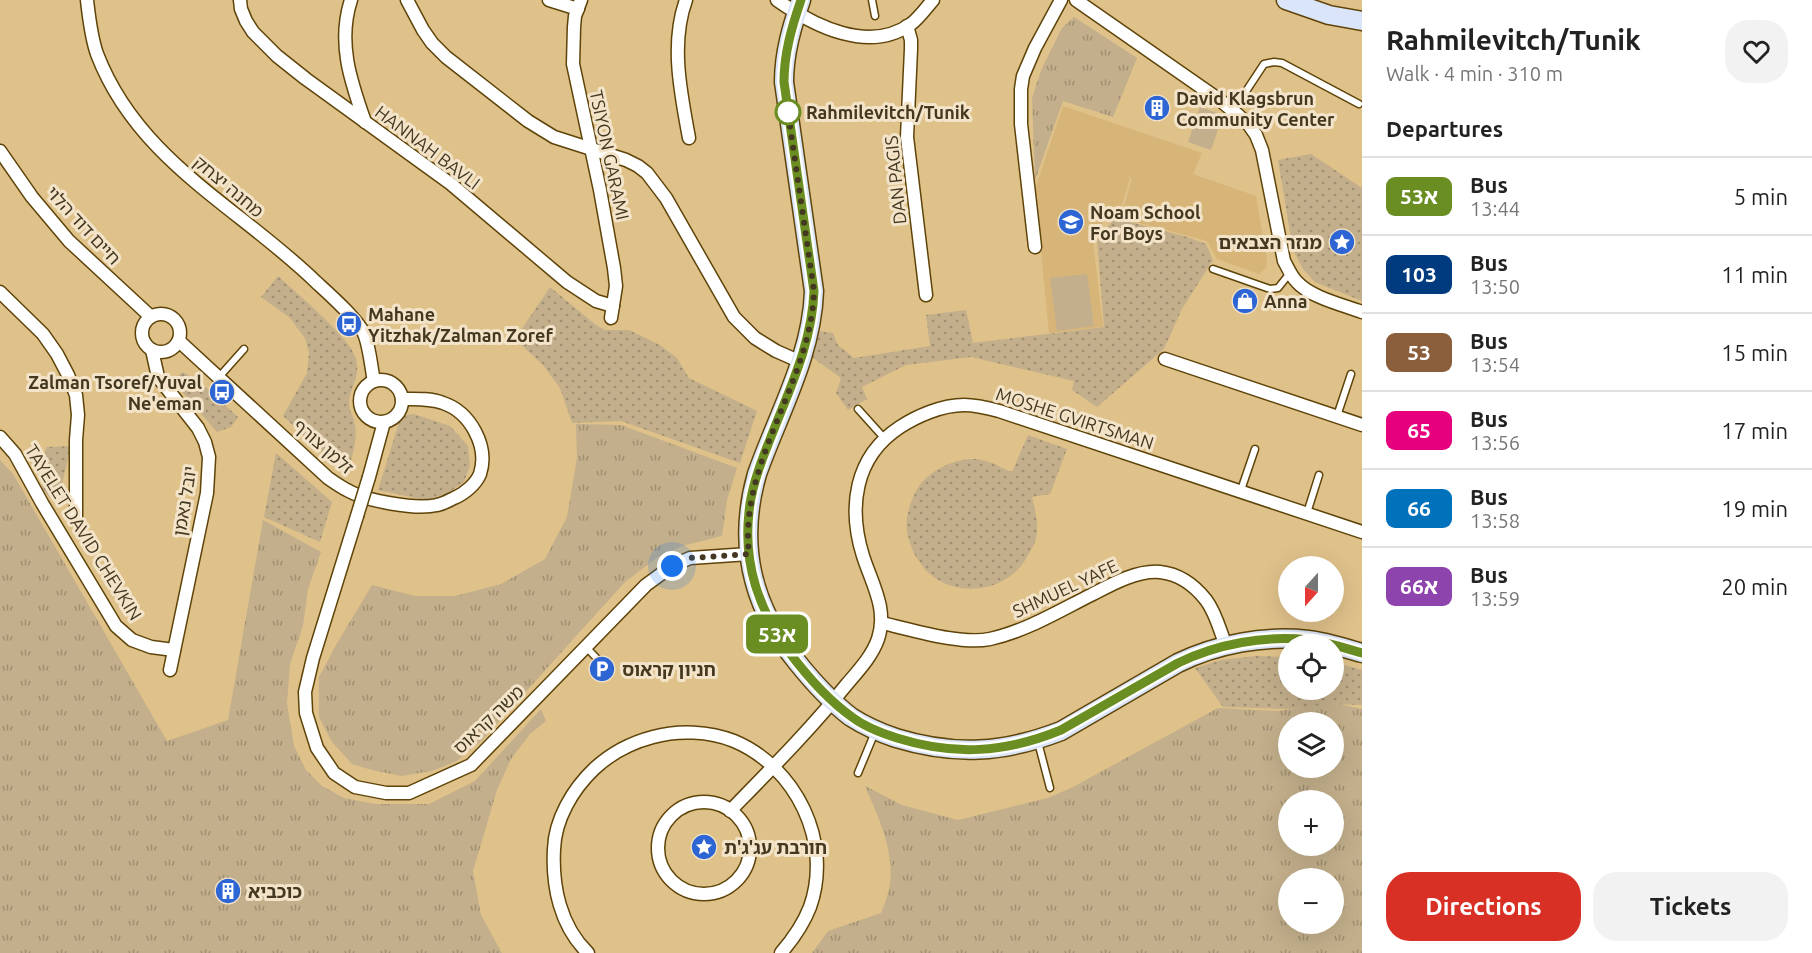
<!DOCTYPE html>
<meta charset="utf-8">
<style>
body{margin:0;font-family:Ubuntu,"Noto Sans Hebrew",sans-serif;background:#f2f2f2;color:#222;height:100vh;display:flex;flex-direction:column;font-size:22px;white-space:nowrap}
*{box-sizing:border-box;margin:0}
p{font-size:20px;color:#767676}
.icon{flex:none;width:33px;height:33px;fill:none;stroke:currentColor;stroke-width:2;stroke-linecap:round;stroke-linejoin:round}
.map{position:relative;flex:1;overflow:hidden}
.panel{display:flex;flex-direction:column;background:#fff;width:450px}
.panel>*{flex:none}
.badge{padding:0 12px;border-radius:9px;font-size:21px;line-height:39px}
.needle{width:39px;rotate:201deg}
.buttons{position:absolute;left:1278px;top:556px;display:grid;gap:12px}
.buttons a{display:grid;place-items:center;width:66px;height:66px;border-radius:50%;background:#fff;box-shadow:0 6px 24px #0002;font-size:30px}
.you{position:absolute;width:30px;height:30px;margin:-15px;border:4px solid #fff;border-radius:50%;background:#1a73e8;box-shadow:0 0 0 9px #1a73e833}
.map>.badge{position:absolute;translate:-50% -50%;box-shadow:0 0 0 3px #fff}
h2{padding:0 24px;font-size:22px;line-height:54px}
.round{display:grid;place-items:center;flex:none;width:63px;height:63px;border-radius:24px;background:#f2f2f2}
.headline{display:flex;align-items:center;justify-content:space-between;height:102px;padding:0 24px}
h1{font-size:28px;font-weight:700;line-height:45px}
.cta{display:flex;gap:12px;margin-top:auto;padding:12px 24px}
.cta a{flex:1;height:69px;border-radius:24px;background:#d93025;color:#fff;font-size:24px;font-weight:700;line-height:69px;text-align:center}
.cta a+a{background:#f2f2f2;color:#222}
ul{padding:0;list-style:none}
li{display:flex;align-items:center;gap:18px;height:78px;padding:0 24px;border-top:2px solid #e0e0e0}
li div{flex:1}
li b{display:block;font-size:22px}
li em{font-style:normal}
li .badge{min-width:66px;font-weight:700;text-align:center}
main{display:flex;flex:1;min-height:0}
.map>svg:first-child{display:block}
</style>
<main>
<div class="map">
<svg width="1362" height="953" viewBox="0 0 1362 953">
<defs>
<pattern id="grass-tufts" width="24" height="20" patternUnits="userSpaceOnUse" patternTransform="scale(1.5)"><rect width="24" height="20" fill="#c3af8b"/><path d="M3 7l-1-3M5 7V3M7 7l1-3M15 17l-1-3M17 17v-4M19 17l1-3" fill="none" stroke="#a08f71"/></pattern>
<pattern id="park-dots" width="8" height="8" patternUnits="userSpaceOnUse" patternTransform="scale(1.5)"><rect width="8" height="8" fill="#c3af8b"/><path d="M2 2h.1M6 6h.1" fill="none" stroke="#a08f71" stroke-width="1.8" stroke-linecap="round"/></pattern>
</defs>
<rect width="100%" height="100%" fill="#dfc18a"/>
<polygon fill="#d7b578" points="1063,106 1202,153 1193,174 1256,196 1267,260 1266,268 1259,274 1217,259 1207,241 1121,218 1132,178 1122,174 1130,178 1119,215 1108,216 1099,228 1093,241 1103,327 1049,333 1035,189"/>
<g fill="url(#grass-tufts)" fill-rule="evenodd">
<polygon points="1074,17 1137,58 1113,117 1063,101 1035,180 1032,98 1042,68 1062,28"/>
<polygon points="576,424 621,425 737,468 727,500 722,536 682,546 658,557 625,582 482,740 457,761 432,771 401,776 372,770 352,764 332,742 319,717 319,677 336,645 372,585 415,596 455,596 501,584 545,559 567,517 577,458"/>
<polygon points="0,460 13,474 167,741 228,720 263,520 321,552 308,589 303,626 290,664 287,704 294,746 306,770 322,786 344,798 375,804 429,804 475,781 541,709 546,721 530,734 511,759 497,790 473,871 481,915 502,953 0,953"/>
<path d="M1330,702L1362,709V953H812L828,931L881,913C884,905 887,898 889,890C896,853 879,819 865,786L902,805L958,820L1048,798L1071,788L1218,708L1279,711ZM1288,723H1334V768H1288ZM1288,801H1334V846H1288ZM1288,879H1334V924H1288Z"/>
</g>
<g fill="url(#park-dots)">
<polygon points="1311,154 1362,188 1362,301 1315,282 1303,269 1293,250 1278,160"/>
<polygon points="1115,218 1187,237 1206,244 1213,260 1182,309 1164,349 1097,407 1072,390 1074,381 971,357 906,365 862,387 867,399 848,410 836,393 841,378 809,355 819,331 833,333 838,345 854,358 930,346 926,315 966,310 973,343 1104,327 1097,240"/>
<path d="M278,276C295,292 352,339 356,359C361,377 350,386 349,403C349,411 354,417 355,425C358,441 351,459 347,475L283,416L307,373L309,353L305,338L289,317L261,297Z"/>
<polygon points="550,287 596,325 605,330 629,330 660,345 677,358 689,378 757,411 740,463 621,421 572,423 560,388 543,365 515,339"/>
<polygon points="182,372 198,380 238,417 231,427 217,432 178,387 177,377"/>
<polygon points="414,414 450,426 468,446 470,466 464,482 446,494 425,500 378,490 401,416"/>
<path d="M1028,435L1067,449L1050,494L1032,497C1035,511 1039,524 1036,538C1035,544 1031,550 1028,555C1010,593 952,601 924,568C921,565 919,560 916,557C910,546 905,530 907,517C911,500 916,485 931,474C946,463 967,455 986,461C995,463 1003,469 1012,472Z"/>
<polygon points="71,446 57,505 42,489 46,447"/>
<polygon points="276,453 332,502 320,542 264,517"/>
<polygon points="1256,656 1288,657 1288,690 1334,690 1334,662 1362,670 1362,705 1328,704 1289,709 1223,707 1195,668 1221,660"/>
</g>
<g fill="#c3af8b">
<polygon points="1200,107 1223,115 1211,150 1188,142"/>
<polygon points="1087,274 1094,326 1057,331 1050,278"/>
</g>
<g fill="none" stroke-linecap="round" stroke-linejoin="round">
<g stroke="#5e4409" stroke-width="9">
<g id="lane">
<polyline points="872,0 875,16"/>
<polyline points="1233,111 1264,64 1274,62 1282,63 1359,104"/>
<polyline points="1213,269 1270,289 1278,288 1290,273"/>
<polyline points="219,377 244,349"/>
<polyline points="858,409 885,439"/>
<polyline points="1337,416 1351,374"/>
<polyline points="1241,490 1255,449"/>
<polyline points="1307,513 1319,475"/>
<polyline points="586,647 604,666"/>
<polyline points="1038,742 1050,788"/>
<polyline points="858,773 875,732"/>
</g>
</g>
<g stroke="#5e4409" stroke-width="15">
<g id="street">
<path d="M87,0C89,18 91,37 97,54C138,161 239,207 316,282C329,294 360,321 365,336C370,350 371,367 374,381"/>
<polyline points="240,0 241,9 246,21 253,32 277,56 306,79 451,184 567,282 596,301 613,306"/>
<path d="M351,0C337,43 351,82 365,122"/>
<polyline points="407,0 423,30 432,43 446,57 528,121 554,137 626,160 638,166 647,173 666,198 734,317 755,338 776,351 801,362"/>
<polyline points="549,0 578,9"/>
<polyline points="581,0 575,16 574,27 573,64 600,190 614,268 616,286 611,318"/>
<path d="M686,0C670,44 681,94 689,138"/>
<path d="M777,0C814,26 869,54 911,24C919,18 926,8 933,0"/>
<path d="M1076,0L1221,101L1238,115L1249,125L1256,135L1262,150L1284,261C1288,268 1291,276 1297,282C1310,297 1343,305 1362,312"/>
<polyline points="907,26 911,40 911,49 907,137 926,295"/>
<polyline points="0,151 32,197 69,241 150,316"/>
<polyline points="1035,247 1021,124 1021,89 1023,76 1035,48 1061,0"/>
<polyline points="0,292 43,334 57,354 68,375 76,395 78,415 76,440 76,520"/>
<circle cx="161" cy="333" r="19"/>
<path d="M179,341L328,478C334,482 341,487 347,490C366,501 416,510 437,505C443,504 448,501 454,498C464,494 476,484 480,474C489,446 470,412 443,403C430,398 415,399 402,399"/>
<polyline points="152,350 158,377 198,428 205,442 209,457 207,493 170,670"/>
<polyline points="1165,359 1362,425"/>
<circle cx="381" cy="401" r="21"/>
<polyline points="0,437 15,454 42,503 116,626 132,640 151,647 174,650"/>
<polyline points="369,477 384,422"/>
<polyline points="357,516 313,658 305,692 306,713 317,748 334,773 355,787 386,793 409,793 471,765 646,585 672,566 690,558 749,554"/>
<path d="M882,623C913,630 960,645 990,639C1026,631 1059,611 1091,595C1112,584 1137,570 1160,572C1179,574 1195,586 1206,600C1216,613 1220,631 1226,646"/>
<circle cx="704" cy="848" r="46"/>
<path d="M730,811C770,770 811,729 847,684C859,670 872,656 878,639C888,609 872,584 863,556C848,508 854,457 900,427C917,416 942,405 964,405C976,405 988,408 999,411L1362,532"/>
<path d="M588,953C560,926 552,886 554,849C555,819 573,789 594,769C611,753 630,743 653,737C678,730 709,731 734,741C796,767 833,842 810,907C803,925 793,939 781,953"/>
</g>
</g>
<g stroke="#5e4409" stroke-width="21">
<g id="secondary">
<path d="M801,0C792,26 784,53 784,82L814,291C812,356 778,414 757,474C737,544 751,605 797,662C813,682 830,701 851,717C865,726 881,733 896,738C955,756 1004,753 1061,731L1178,663C1217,644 1265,635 1308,640C1327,642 1344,648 1362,653"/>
<polyline points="1286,0 1329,15 1362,21"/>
</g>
</g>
<use href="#lane" stroke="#fff" stroke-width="6"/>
<use href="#street" stroke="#fff" stroke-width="12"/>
<use href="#secondary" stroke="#dae5fa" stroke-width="18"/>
<g stroke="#5e4409" stroke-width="15" stroke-linecap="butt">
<polyline id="street-bridge" points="357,516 369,477"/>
</g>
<use href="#street-bridge" stroke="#fff" stroke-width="12"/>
</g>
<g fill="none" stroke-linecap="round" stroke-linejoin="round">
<g stroke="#fff" stroke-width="14">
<path id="line" d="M801,0C792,26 784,53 784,82L814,291C812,345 788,392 769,442C760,464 751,488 749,512C743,565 759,609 789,652C807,676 828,700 852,717C865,727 881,733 897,738C954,756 1005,753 1061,730L1178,663C1217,644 1265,635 1308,640C1327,642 1344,648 1362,653"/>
</g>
<use href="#line" stroke="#6b8e23" stroke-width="9"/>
<path stroke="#443821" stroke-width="6" stroke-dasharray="0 10.8" d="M672,566L690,558L749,554C739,460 811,383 814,291L788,112"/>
</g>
<defs>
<g id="building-disc" transform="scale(1.35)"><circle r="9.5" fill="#2d66d4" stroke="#f3e4c9"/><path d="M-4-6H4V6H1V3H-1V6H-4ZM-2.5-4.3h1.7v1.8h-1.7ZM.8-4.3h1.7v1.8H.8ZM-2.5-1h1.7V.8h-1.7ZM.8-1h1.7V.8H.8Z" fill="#fff"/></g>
<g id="school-disc" transform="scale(1.35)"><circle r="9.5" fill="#2d66d4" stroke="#f3e4c9"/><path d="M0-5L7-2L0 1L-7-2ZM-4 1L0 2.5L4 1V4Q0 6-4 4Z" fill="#fff"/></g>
<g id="sight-disc" transform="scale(1.35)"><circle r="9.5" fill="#2d66d4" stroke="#f3e4c9"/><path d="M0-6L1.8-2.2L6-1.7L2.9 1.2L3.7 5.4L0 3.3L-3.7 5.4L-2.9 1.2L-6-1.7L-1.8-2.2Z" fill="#fff"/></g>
<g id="shop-disc" transform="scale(1.35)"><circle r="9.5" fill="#2d66d4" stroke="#f3e4c9"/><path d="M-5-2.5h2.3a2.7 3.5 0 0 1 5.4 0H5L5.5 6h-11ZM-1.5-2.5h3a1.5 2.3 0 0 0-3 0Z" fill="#fff"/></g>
<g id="bus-disc" transform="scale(1.35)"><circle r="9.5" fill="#2d66d4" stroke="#f3e4c9"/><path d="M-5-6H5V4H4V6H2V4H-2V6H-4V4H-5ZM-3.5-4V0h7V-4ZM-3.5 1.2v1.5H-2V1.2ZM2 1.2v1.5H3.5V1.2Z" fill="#fff"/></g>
<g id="parking-disc" transform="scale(1.35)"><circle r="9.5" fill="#2d66d4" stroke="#f3e4c9"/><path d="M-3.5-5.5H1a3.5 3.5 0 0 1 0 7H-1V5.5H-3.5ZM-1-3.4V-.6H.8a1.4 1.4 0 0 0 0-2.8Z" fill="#fff"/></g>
</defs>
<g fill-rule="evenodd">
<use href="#building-disc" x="1157" y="108"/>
<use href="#school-disc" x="1071" y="222"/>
<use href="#sight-disc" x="1342" y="242"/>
<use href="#shop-disc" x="1245" y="301"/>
<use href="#bus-disc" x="349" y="324"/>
<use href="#bus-disc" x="222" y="392"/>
<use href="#parking-disc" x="602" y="669"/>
<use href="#sight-disc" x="704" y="847"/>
<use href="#building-disc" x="228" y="891"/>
</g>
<circle fill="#fff" stroke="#6b8e23" stroke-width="3" cx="788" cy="112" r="12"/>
<g text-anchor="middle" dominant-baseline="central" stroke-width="6" stroke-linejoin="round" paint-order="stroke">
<g font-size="18" font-weight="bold" fill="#443821" stroke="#f3e4c9" text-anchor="start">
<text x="1176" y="98">David Klagsbrun<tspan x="1176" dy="21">Community Center</tspan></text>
<text x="1090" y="212">Noam School<tspan x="1090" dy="21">For Boys</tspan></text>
<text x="1322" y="242" text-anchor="end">מנזר הצבאים</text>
<text x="1264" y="301">Anna</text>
<text x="368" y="314">Mahane<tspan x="368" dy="21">Yitzhak/Zalman Zoref</tspan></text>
<text x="202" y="382" text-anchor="end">Zalman Tsoref/Yuval<tspan x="202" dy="21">Ne'eman</tspan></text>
<text x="622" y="669">חניון קראוס</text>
<text x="724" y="847">חורבת עג'ג'ת</text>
<text x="248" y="891">כוכביא</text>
</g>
<g font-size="18" font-weight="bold" fill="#443821" stroke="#f3e4c9" text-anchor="start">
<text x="806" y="112">Rahmilevitch/Tunik</text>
</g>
<g font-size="18" fill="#443821" stroke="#f3e4c9">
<text transform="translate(428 147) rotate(37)">HANNAH BAVLI</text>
<text transform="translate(610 155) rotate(78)">TSIYON GARAMI</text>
<text transform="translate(895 180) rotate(-96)">DAN PAGIS</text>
<text transform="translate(229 186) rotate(40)">מחנה יצחק</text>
<text transform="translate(84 225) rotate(47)">חיים דוד הלוי</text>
<text transform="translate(1075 418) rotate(18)">MOSHE GVIRTSMAN</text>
<text transform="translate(324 446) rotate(41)">זלמן צורף</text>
<text transform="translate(184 501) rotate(-81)">יובל נאמן</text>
<text transform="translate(84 532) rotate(58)">TAYELET DAVID CHEVKIN</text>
<text transform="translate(1065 588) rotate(-25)">SHMUEL YAFE</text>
<text transform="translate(488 719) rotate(-44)">משה קראוס</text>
</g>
</g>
</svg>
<div class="buttons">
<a><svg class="needle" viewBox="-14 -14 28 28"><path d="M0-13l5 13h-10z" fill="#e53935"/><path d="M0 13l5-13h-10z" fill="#767676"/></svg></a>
<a><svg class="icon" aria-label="locate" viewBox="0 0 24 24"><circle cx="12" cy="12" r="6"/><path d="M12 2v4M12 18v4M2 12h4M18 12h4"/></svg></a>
<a><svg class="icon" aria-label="layers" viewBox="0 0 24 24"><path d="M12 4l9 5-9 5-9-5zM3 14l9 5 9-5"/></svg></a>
<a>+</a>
<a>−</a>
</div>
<div class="you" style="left:672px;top:566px"></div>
<b class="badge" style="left:777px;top:634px;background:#6b8e23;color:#fff">53א</b>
</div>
<section class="panel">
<div class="headline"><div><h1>Rahmilevitch/Tunik</h1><p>Walk · 4 min · 310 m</p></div><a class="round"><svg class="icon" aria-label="heart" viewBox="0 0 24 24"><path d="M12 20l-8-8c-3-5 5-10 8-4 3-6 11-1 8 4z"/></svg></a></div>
<h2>Departures</h2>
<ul>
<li><span class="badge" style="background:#6b8e23;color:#fff">53א</span><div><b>Bus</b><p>13:44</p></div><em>5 min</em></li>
<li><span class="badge" style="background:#003b80;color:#fff">103</span><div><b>Bus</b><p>13:50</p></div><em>11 min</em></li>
<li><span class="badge" style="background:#8b5e3c;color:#fff">53</span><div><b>Bus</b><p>13:54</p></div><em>15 min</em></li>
<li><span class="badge" style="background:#e6007e;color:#fff">65</span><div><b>Bus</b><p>13:56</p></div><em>17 min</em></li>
<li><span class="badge" style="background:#0072bc;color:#fff">66</span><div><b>Bus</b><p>13:58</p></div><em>19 min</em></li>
<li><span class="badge" style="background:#8e44ad;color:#fff">66א</span><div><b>Bus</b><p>13:59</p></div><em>20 min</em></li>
</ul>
<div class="cta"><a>Directions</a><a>Tickets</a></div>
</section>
</main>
